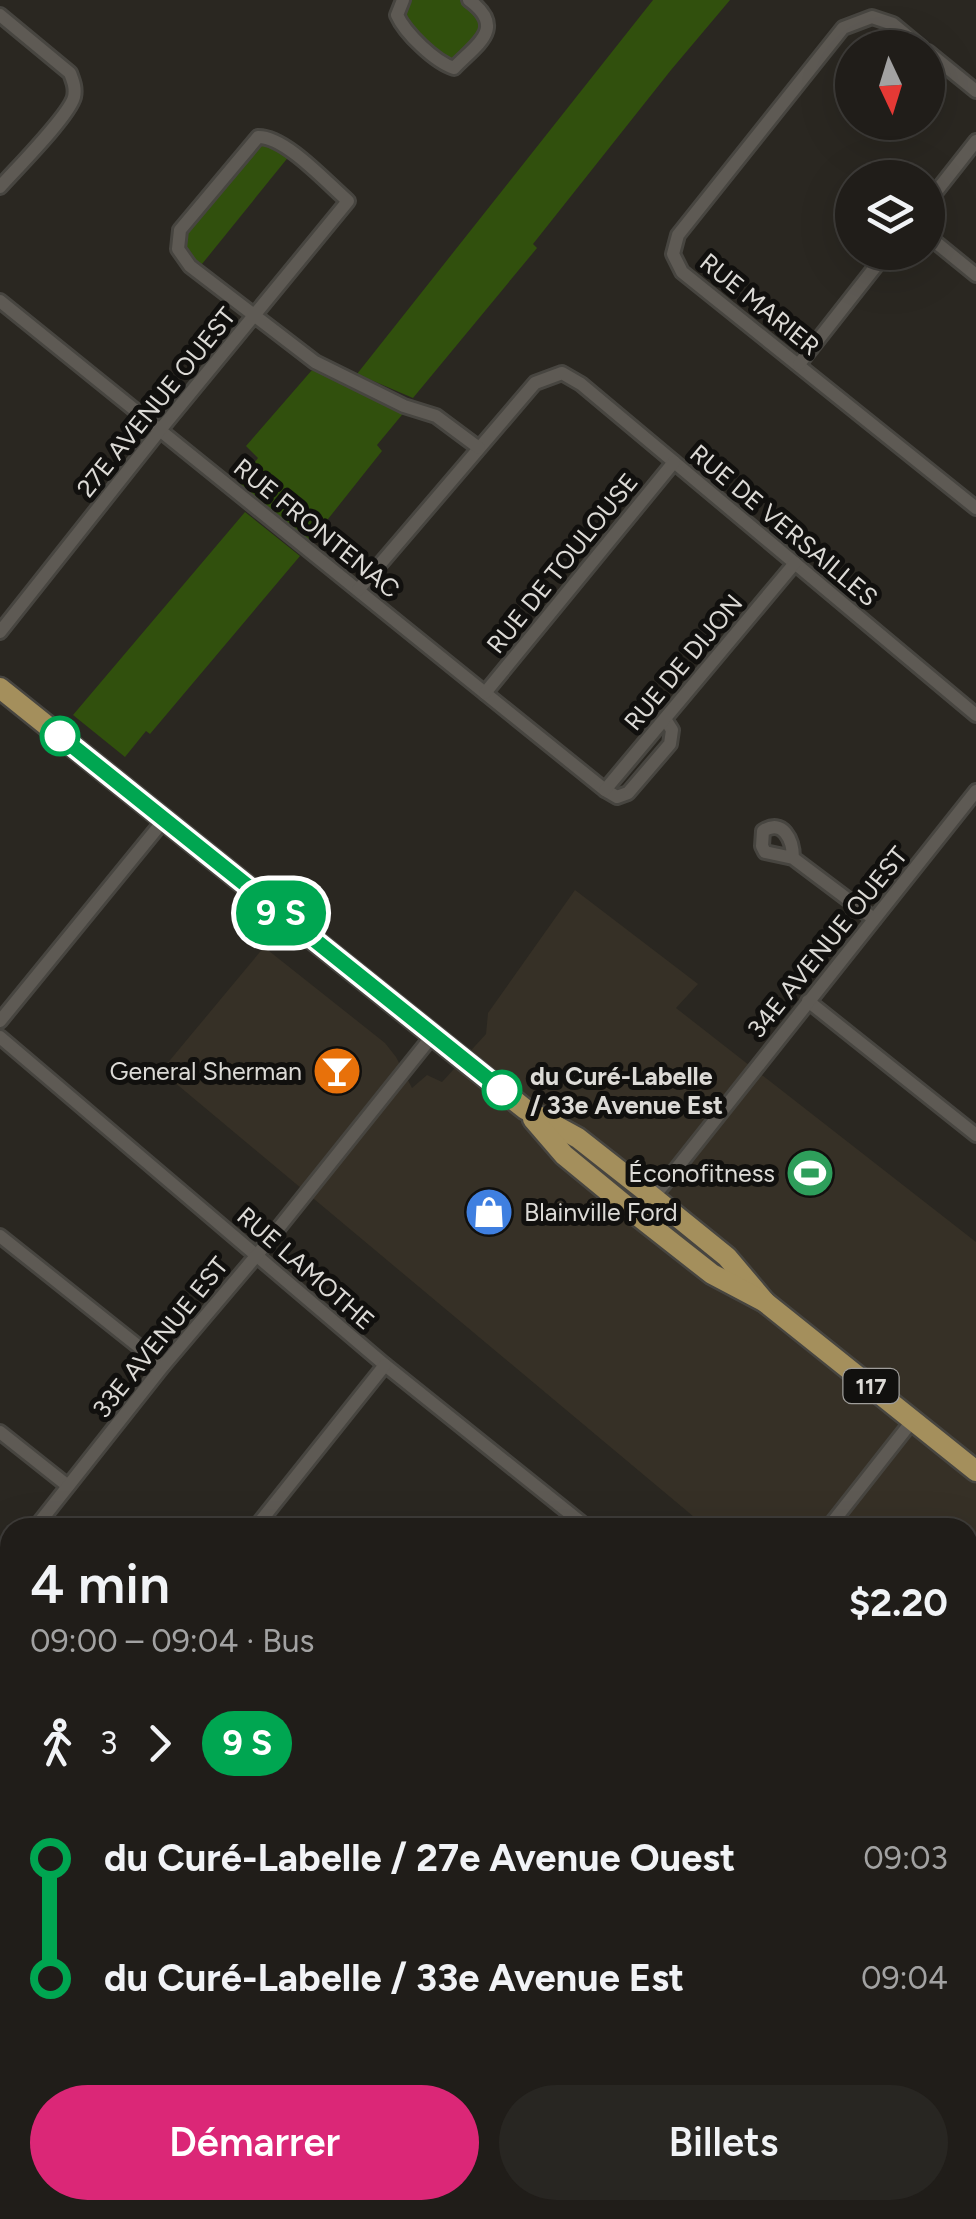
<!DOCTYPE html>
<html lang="fr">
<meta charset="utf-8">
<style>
body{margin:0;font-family:Figtree,sans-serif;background:#282622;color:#f1f3f6;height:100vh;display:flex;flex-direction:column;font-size:38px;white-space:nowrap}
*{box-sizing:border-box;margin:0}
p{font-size:32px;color:#a2a2a2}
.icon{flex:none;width:55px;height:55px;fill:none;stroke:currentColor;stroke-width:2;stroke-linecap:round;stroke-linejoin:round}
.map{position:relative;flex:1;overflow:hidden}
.drawer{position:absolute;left:0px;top:1518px;width:978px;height:702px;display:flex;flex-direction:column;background:#201d19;border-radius:30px 30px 0 0;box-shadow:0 10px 40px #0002,0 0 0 2px #3d3b38}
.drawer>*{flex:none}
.badge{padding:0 20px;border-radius:32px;font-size:35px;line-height:65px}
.needle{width:65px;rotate:176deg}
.fabs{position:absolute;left:835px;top:30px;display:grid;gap:20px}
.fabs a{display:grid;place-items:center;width:110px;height:110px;border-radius:50%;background:#201d19;box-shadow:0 10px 40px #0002,0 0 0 2px #3d3b38;font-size:50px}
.map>.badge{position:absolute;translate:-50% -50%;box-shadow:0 0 0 5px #fff}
.legs{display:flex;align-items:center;gap:15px;height:110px;padding:0 30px;font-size:32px}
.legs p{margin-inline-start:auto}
.summary{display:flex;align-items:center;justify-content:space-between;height:170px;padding:0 30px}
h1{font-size:55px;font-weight:600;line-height:75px}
.action{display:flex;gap:20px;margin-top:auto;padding:20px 30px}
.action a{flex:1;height:115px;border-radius:60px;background:#db2777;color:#fff;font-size:40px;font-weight:600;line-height:115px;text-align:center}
.action a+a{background:#282622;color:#f1f3f6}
ul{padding:0 30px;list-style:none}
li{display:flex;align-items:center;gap:35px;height:120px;font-size:38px}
li i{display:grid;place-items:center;width:15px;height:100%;margin:0 12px;background:currentColor}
li i::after{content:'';width:25px;height:25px;margin:-12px;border:8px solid;border-radius:50%;background:#201d19}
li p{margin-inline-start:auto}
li:first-child i{background:linear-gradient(#0000 50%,currentColor 0)}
li:last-child i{background:linear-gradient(currentColor 50%,#0000 0)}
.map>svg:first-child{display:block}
</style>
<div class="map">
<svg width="976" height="2219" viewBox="0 0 976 2219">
<rect width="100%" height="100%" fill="#2a2721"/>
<polygon fill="#363026" points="575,890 698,984 676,1008 976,1242 976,1731 968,1723 968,1528 824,1528 818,1523 813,1528 706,1527 161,1071 264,947 385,1043 396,1057 412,1088 427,1075 442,1082 486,1034 488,1013"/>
<g fill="#31500d">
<polygon points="403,0 469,0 489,24 454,68 402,25"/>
<polygon points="653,0 730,0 671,70 533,244 537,248 413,398 357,374"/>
<polygon points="261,139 290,155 198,269 181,248 183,233"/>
<polygon points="312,370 406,410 377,445 382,451 309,543 236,485 258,458 246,446"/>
<polygon points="245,512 300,556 150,734 146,731 125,757 73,715"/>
</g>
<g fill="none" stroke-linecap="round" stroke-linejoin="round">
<g stroke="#474540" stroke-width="18">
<g id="minor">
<path d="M403,0L397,15C405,33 435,62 454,68C477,44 507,28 469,0"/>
<path d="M0,15L70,73C73,81 76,88 74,97C69,116 16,169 0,187"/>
<polyline points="922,48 893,24 872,17 843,28 678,235 673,254 682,272 976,508"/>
<polyline points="928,52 976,91"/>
<polyline points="928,202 976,141"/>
<polyline points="928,236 976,275"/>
<polyline points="0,301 605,790 617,797 628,793 670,744 672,730 665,719"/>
<polyline points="799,364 887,252"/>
<polyline points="358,590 535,383 562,373 581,384 976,715"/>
<path d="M0,632L160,430L348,201C327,183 285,136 258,137L180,230L178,249L190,266L315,362L404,406L436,416L479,448"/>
<polyline points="485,693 674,462"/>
<polyline points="605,790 795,563"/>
<path d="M793,858C793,840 783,818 763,831L762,846L765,852L793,858L874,919"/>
<polyline points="808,1001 976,1135"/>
<polyline points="0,1021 164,820"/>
<polyline points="0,1037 385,1365 588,1528"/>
<polyline points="637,1215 665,1183 976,791"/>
<polyline points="0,1236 163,1366"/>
<polyline points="0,1432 68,1486"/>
<polyline points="35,1528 163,1366 257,1255 433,1035"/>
<polyline points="255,1528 385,1365"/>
<polyline points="828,1528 913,1420"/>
<polyline points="0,1572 10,1560"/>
<polyline points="0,1795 10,1800"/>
<polyline points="968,1816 976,1823"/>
<polyline points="968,1897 976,1891"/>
<polyline points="0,1993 10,1989"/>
<polyline points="968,2067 976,2074"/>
<polyline points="335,2210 346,2219"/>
<polyline points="893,2210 905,2219"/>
<polyline points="521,2219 527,2210"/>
<polyline points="724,2219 730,2210"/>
</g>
</g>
<g stroke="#474540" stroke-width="25">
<g id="primary">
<polyline points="0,688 525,1109 578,1138 653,1197 727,1257 765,1302"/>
<polyline points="533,1119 564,1155 637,1215 712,1274 765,1302 976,1471"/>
</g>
</g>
<use href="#minor" stroke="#5e5a54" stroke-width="12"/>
<use href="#primary" stroke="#a48f5c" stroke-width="20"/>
<g stroke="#b7b5b0" stroke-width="4" stroke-dasharray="12 12" stroke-linecap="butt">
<polyline points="0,2090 10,2100"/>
<polyline points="129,2210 138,2219"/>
</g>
</g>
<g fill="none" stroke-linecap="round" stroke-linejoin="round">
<g stroke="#fff" stroke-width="22">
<polyline id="line-1" points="60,736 502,1090"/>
</g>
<use href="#line-1" stroke="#00a651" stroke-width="15"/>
</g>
<defs>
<g id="bar-disc" transform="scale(2.5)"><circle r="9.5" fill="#e8710a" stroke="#11100e"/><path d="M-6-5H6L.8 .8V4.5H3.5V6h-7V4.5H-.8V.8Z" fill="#fff"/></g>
<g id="stadium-disc" transform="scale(2.5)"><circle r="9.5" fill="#2e9e5b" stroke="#11100e"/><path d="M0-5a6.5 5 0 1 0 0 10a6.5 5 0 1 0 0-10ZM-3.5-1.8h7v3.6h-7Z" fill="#fff"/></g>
<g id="shop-disc" transform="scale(2.5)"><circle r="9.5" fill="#3f7fe0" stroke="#11100e"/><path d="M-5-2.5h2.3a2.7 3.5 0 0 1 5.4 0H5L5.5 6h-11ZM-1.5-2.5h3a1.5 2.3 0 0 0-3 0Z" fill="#fff"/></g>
</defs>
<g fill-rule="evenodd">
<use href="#bar-disc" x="337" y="1071"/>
<use href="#stadium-disc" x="810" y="1173"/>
<use href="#shop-disc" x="489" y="1212"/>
</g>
<g fill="#fff" stroke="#00a651" stroke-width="5">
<circle cx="60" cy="736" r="18"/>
<circle cx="502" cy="1090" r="18"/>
</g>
<g text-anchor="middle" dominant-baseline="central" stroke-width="10" stroke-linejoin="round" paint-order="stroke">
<rect fill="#11100e" stroke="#9f9d9a" stroke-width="2.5" x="843.5" y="1369" width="55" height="34" rx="8"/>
<g font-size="22" font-weight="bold" fill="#dcdad6">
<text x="871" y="1386">117</text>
</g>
<g font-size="25" fill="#dcdad6" stroke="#11100e">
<text transform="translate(760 304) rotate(39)">RUE MARIER</text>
<text transform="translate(156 402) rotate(-51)">27E AVENUE OUEST</text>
<text transform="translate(784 525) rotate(40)">RUE DE VERSAILLES</text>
<text transform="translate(317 528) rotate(39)">RUE FRONTENAC</text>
<text transform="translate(562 563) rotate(-51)">RUE DE TOULOUSE</text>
<text transform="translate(683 662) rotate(-50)">RUE DE DIJON</text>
<text transform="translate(827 942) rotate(-51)">34E AVENUE OUEST</text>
<text transform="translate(306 1268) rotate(41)">RUE LAMOTHE</text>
<text transform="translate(160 1337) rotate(-51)">33E AVENUE EST</text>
</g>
<g font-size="25" fill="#dcdad6" stroke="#11100e" text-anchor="end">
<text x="302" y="1071">General Sherman</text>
<text x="775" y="1173">Éconofitness</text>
<text x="524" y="1212" text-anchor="start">Blainville Ford</text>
</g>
<g font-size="25" font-weight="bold" fill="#dcdad6" stroke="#11100e" text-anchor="start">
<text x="530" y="1076">du Curé-Labelle<tspan x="530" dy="29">/ 33e Avenue Est</tspan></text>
</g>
</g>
</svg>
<div class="fabs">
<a><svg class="needle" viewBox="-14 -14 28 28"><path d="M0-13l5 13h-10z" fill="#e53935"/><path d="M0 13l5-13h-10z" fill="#a2a2a2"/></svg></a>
<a><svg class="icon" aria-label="layers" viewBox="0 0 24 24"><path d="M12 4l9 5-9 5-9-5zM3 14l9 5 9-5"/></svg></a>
</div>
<b class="badge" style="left:281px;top:913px;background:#00a651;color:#fff">9 S</b>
<section class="drawer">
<div class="summary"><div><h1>4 min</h1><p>09:00 – 09:04 · Bus</p></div><b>$2.20</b></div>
<div class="legs"><svg class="icon" aria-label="walk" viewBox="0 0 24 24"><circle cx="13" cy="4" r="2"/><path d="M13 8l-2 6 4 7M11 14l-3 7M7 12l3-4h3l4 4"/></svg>3<svg class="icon" aria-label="forward" viewBox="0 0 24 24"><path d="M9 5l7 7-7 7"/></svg><b class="badge" style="background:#00a651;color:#fff">9 S</b></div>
<ul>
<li><i style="color:#00a651"></i><b>du Curé-Labelle / 27e Avenue Ouest</b><p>09:03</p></li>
<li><i style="color:#00a651"></i><b>du Curé-Labelle / 33e Avenue Est</b><p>09:04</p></li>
</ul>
<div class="action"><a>Démarrer</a><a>Billets</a></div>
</section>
</div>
